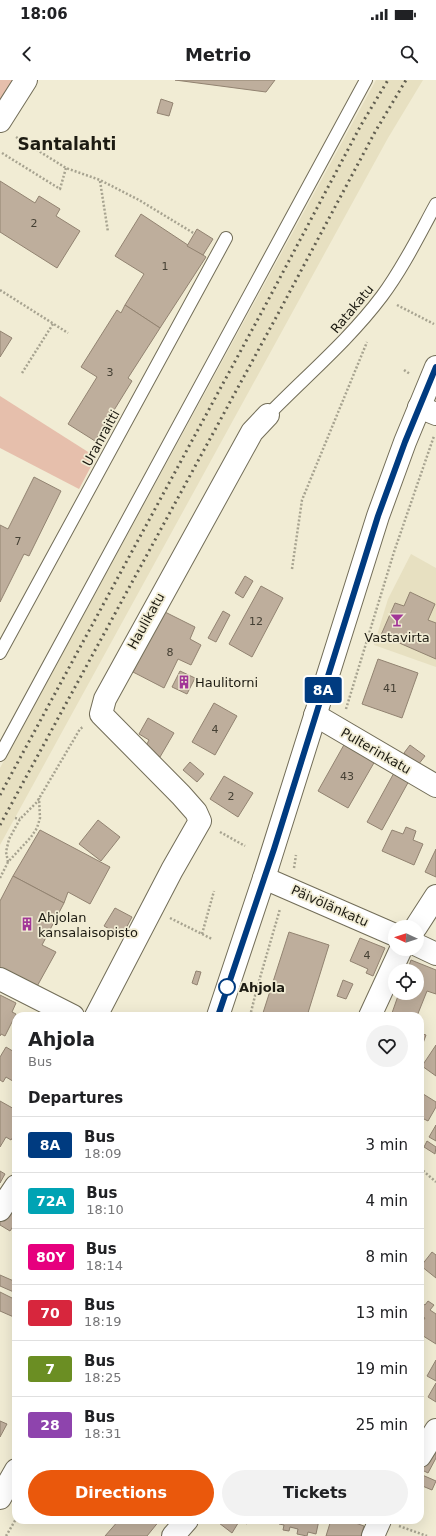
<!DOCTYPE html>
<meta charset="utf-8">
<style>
body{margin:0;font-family:"DejaVu Sans",sans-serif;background:#f2f2f2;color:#202124;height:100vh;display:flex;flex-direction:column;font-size:15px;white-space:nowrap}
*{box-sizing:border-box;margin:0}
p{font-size:13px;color:#757577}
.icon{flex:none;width:22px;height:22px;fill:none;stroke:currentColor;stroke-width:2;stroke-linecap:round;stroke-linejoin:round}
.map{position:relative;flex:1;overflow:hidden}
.panel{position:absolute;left:12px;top:932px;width:412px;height:512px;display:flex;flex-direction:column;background:#fff;border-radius:12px;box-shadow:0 4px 16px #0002}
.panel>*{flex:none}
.badge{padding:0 8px;border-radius:3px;font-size:14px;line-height:26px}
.needle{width:26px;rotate:273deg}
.buttons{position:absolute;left:388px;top:840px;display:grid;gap:8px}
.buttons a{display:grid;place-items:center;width:36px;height:36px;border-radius:50%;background:#fff;box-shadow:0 4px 16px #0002;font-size:20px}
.map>.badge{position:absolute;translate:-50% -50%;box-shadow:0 0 0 2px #fff}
h2{padding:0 16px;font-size:15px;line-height:36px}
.round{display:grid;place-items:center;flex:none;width:42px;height:42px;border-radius:21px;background:#f2f2f2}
.summary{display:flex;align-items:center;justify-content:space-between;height:68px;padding:0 16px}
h1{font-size:19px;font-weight:600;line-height:30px}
.cta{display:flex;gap:8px;margin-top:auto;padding:8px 16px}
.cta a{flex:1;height:46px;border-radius:24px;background:#ea580c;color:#fff;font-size:16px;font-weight:600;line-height:46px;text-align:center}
.cta a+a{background:#f2f2f2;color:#202124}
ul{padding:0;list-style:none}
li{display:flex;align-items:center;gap:12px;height:56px;padding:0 16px;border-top:1px solid #e0e0e0}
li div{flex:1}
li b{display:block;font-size:15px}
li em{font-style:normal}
li .badge{min-width:44px;font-weight:700;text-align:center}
.status{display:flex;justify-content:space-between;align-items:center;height:28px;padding:0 20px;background:#fff;direction:ltr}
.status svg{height:11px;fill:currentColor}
header{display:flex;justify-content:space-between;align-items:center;height:52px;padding:0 16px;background:#fff;font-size:18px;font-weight:600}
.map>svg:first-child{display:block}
</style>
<div class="status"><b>18:06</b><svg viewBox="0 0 49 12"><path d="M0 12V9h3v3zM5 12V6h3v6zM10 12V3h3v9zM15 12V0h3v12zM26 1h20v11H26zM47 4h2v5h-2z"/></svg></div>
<header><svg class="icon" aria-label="back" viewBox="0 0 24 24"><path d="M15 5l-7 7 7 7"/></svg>Metrio<svg class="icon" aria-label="search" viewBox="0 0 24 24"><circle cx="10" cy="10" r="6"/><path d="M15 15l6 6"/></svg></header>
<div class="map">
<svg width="436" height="1456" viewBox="0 0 436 1456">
<rect width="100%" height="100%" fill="#f1ecd4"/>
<g fill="#e7e0c1">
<polygon points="376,0 423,0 388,58 0,765 0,688"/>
<polygon points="411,474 436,488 436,587 374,565 388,519"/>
</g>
<g fill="#e6bfac">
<polygon points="0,0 14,0 0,23"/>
<polygon points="0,316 96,377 79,409 0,368"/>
</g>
<g fill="#beae9c" stroke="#928371">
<polygon points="175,0 275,0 266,12"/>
<polygon points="161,19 173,23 169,36 157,33"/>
<polygon points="0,101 35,123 39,116 60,129 56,136 80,151 57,188 0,152"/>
<polygon points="141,134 206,177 160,248 125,225 144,194 115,176"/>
<polygon points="197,149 213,159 203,175 187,166"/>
<polygon points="125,225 160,248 128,298 132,301 95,361 68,344 97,297 81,287 117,230 121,233"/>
<polygon points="0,251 12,258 0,277"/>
<polygon points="34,397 61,411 29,476 24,474 0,522 0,445 8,449"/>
<polygon points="245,496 253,501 243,518 235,513"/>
<polygon points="261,506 283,518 252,577 229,564"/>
<polygon points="410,512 435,524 428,540 436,543 436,579 381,555 395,523 404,526"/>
<polygon points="163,531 195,547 190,559 201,565 191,585 178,579 164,608 133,592"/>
<polygon points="223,531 230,535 216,562 208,558"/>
<polygon points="378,579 418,593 402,638 362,624"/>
<polygon points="180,591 195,598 187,614 172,607"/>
<polygon points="214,623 237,636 215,675 192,662"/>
<polygon points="148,638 174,653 160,677 145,668 149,660 139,654"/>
<polygon points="345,663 375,681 348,728 318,711"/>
<polygon points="410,665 425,676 418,685 404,673"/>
<polygon points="190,682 204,694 197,702 183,690"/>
<polygon points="395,691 410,699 382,750 367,742"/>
<polygon points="224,696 253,713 238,737 210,719"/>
<polygon points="98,740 120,757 101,781 79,764"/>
<polygon points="406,747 416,751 413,760 423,764 414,785 382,771 392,750 403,754"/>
<polygon points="40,750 110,787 90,824 68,812 64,823 13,796"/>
<polygon points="436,769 436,797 425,792"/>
<polygon points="13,796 64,823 42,865 56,872 35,910 0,895 0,821"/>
<polygon points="115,828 132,837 122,856 104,846"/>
<polygon points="289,852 329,865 307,936 262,936"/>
<polygon points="360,858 385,868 373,896 366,893 368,889 350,881"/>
<polygon points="411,880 436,890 436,914 427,911 417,936 400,936 392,933 399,913 417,913 417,891 407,891"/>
<polygon points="196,891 201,892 197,905 192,903"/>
<polygon points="343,900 353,904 346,919 337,916"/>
<polygon points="0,915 16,923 12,932 16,934 5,956 1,954 0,956"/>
<polygon points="420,953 426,955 422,966 420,965"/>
<polygon points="436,965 436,996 422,986"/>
<polygon points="6,967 16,973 16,1003 6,997 3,1002 0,1000 0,977"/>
<polygon points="420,1012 436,1022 436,1027 428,1041 420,1037"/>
<polygon points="0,1021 16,1030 14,1047 16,1052 11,1060 6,1057 0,1067"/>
<polygon points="436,1045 436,1061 429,1057"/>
<polygon points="427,1061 436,1067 435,1074 424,1067"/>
<polygon points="0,1091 5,1094 0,1103"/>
<polygon points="16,1115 16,1142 10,1151 0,1145 0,1140"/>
<polygon points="432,1172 436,1175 436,1198 421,1186"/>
<polygon points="0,1195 16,1202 16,1213 0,1206"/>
<polygon points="0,1212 16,1220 16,1238 0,1231"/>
<polygon points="428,1221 434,1225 430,1230 436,1234 436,1264 420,1254 420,1245 425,1238 420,1235 420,1227 422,1223 425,1225"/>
<polygon points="436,1280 436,1301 427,1296"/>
<polygon points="436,1303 436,1322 428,1317"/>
<polygon points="0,1341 7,1344 0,1357"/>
<polygon points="430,1369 436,1373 436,1378 428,1393 420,1389 420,1386"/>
<polygon points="420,1394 436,1401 432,1410 420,1405"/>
<polygon points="119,1440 160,1440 147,1456 105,1456"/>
<polygon points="221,1440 249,1440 247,1444 240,1440 232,1453 219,1443"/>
<polygon points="280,1440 319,1440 316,1454 308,1452 307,1456 297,1454 298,1449 290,1447 289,1451 283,1450 284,1445 279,1444"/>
<polygon points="331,1440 347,1440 364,1446 361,1456 326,1456"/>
</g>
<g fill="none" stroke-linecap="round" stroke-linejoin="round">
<g stroke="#726d58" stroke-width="14">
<g id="service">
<path d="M268,335C306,296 349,260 382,216C403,188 419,155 436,124"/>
<polyline points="0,573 226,158"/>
<polyline points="0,675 366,0"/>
</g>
</g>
<g stroke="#726d58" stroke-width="24">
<g id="minor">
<polyline points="0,41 26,0"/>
<polyline points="419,327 436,334"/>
<polyline points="315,635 436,706"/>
<polyline points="264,798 395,855"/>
<polyline points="416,847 436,816"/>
<polyline points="417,865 436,874"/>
<polyline points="0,899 73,936"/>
<polyline points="96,936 172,790 200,741 196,732 181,715 101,634 105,619 252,352 268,335"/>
<polyline points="370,936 401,869"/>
<polyline points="0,1130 16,1106"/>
<polyline points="420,1376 436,1350"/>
<polyline points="173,1456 187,1440"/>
<polyline points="373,1456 380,1440"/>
</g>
</g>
<g stroke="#726d58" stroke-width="24">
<g id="secondary">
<polyline points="218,936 264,798 378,436 405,362 436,287"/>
<polyline points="0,1418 16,1390"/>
</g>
</g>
<g stroke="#a7a390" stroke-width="2.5" stroke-dasharray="2 2" stroke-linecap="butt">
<polyline points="16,57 66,88 100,100 139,120 195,154"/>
<polyline points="2,73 60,109 66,88"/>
<polyline points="100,101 108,152"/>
<polyline points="0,210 68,253"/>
<polyline points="397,225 434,244"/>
<polyline points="404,290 410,294"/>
<polyline points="22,293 53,244"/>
<polyline points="292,489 302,420 367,262"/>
<polyline points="346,629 394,472 434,356"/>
<polyline points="15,738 20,739"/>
<polyline points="220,752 245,766"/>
<polyline points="8,782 6,772 9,759 20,739 37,722 80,649 83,647"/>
<polyline points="294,788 296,775"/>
<polyline points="0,798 8,782 31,757 37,748 40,738 39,718"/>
<polyline points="170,838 212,859"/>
<polyline points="202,854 214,811"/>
<polyline points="250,936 257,908 280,829"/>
<polyline points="420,1088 436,1102"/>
<polyline points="399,1446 427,1456"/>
<polyline points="6,1456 16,1439"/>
</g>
<use href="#service" stroke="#fff" stroke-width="12"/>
<use href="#minor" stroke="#fff" stroke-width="22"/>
<use href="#secondary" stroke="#fff" stroke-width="22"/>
<g stroke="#625f51" stroke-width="3" stroke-dasharray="2 4" stroke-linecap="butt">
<polyline points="0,715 265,226 361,45 388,0"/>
<polyline points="0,745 279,232 375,52 406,0"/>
</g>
</g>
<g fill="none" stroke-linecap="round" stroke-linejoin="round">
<g stroke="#fff" stroke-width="9">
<polyline id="line" points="218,936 274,769 378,436 405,362 436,287"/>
</g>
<use href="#line" stroke="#003b80" stroke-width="6"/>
</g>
<defs>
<g id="bar-bare" transform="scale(1.08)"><path d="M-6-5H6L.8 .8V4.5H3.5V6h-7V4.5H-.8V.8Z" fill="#a13697" stroke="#f1ecd4" stroke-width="2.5" paint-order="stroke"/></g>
<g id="building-bare" transform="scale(1.08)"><path d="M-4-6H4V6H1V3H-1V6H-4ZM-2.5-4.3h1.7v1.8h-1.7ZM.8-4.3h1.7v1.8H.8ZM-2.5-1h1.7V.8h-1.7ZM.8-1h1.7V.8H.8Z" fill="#a13697" stroke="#f1ecd4" stroke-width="2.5" paint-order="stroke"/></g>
</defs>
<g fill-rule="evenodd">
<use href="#bar-bare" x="397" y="540"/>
<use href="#building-bare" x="184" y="602"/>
<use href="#building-bare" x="27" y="844"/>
</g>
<circle fill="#fff" stroke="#003b80" stroke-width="2" cx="227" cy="907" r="8"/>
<g text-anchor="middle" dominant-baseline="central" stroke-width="3.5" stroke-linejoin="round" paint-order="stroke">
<g font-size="11" fill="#454034">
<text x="34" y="143">2</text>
<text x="165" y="186">1</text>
<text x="110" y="292">3</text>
<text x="18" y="461">7</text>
<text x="256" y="541">12</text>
<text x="170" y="572">8</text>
<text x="390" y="608">41</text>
<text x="215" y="649">4</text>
<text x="347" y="696">43</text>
<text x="231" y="716">2</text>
<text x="367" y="875">4</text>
</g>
<g font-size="13" fill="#1d1b12" stroke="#f1ecd4">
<text transform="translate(352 229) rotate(-50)">Ratakatu</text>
<text transform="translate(101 358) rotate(-61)">Uranraitti</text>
<text transform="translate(146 541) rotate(-61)">Haulikatu</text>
<text transform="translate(376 671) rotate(30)">Pulterinkatu</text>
<text transform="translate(330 826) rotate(24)">Päivölänkatu</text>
</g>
<g font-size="13" fill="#1d1b12" stroke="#f1ecd4" text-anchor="start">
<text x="397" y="557" text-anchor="middle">Vastavirta</text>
<text x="195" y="602">Haulitorni</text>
<text x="38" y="837">Ahjolan<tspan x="38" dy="15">kansalaisopisto</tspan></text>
</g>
<g font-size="13" font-weight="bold" fill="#1d1b12" stroke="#f1ecd4" text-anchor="start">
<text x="239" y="907">Ahjola</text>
</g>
<g font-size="17" font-weight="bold" fill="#1d1b12" stroke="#f1ecd4">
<text x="67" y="64">Santalahti</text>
</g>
</g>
</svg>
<div class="buttons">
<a><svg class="needle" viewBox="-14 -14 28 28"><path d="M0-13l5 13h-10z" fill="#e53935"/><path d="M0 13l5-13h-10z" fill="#757577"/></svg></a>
<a><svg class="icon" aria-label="locate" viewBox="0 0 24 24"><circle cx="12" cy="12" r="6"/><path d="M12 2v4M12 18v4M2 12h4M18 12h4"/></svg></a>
</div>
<b class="badge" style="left:323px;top:610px;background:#003b80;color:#fff">8A</b>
<section class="panel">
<div class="summary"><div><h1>Ahjola</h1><p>Bus</p></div><a class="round"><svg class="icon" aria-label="heart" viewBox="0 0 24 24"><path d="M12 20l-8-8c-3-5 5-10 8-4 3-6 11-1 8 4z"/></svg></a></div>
<h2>Departures</h2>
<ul>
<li><span class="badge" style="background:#003b80;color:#fff">8A</span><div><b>Bus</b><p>18:09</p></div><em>3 min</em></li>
<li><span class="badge" style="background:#00a3b4;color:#fff">72A</span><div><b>Bus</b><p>18:10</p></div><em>4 min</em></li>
<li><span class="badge" style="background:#e6007e;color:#fff">80Y</span><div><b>Bus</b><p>18:14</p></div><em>8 min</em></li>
<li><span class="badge" style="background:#d7263d;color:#fff">70</span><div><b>Bus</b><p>18:19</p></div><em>13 min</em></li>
<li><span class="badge" style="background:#6b8e23;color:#fff">7</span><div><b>Bus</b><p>18:25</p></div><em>19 min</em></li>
<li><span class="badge" style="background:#8e44ad;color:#fff">28</span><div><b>Bus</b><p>18:31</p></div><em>25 min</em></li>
</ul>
<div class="cta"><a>Directions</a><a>Tickets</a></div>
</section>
</div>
